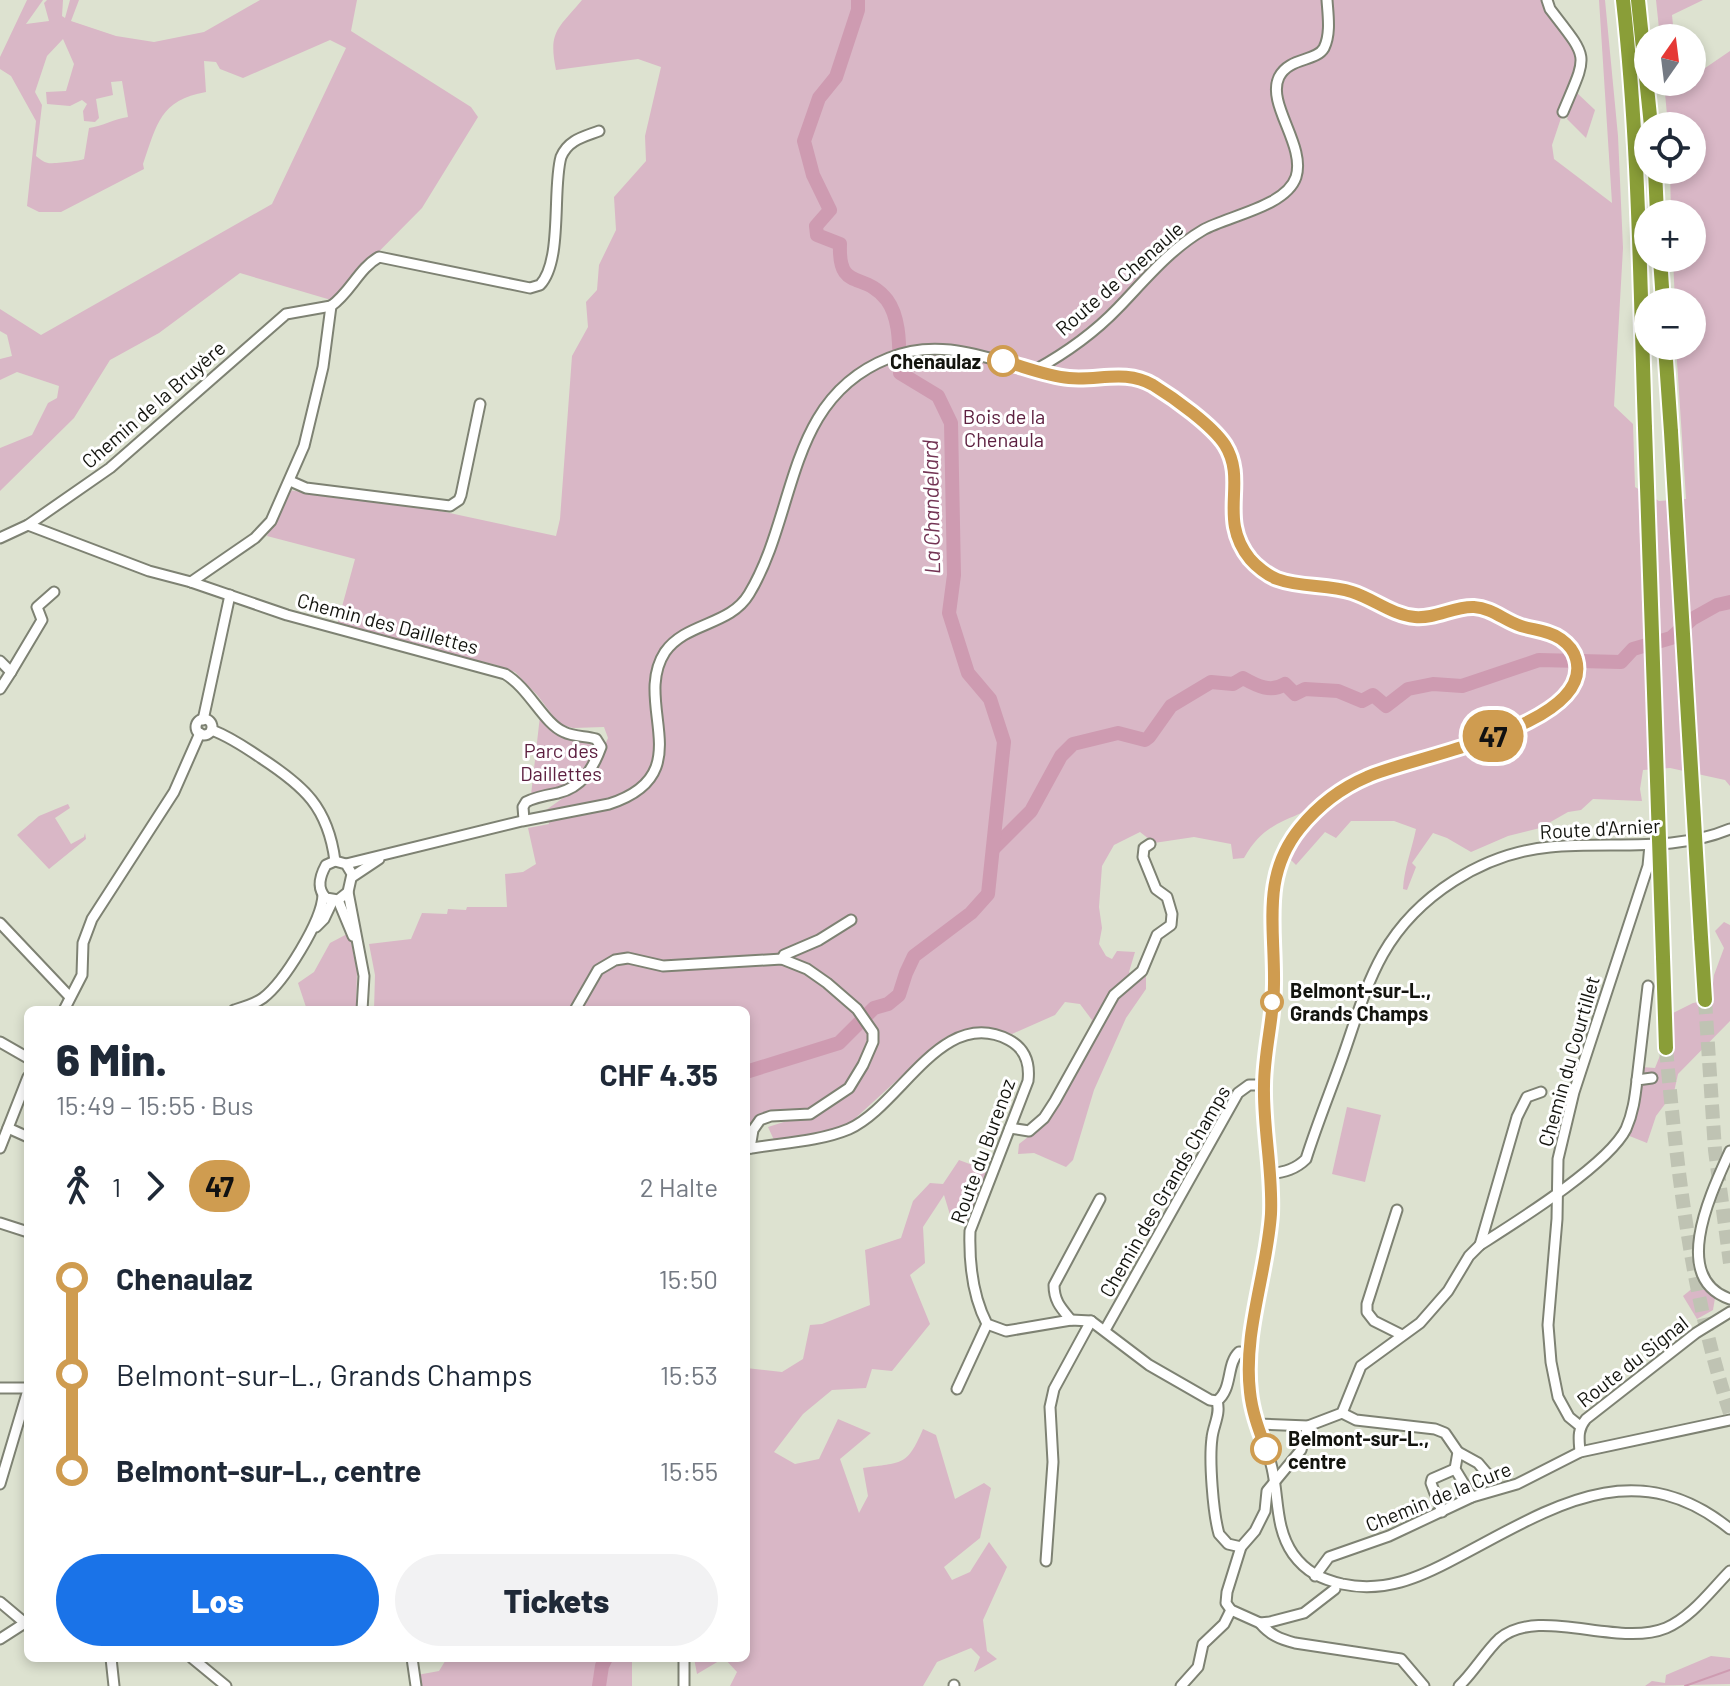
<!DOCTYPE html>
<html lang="de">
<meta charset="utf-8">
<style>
body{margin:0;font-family:Barlow,sans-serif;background:#f2f2f3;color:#1f2937;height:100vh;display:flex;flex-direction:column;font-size:30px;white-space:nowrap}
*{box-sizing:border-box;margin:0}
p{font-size:26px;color:#747a83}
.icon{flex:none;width:44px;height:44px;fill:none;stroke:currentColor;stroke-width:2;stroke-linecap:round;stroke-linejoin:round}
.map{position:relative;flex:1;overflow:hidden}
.panel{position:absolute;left:24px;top:1006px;width:726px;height:656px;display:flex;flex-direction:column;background:#fff;border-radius:12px;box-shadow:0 4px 12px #0003}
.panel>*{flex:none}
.badge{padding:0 16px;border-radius:26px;font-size:28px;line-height:52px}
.needle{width:52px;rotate:14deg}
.fabs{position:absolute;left:1634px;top:24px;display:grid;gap:16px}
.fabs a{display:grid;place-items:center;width:72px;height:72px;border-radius:50%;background:#fff;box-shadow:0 4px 12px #0003;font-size:40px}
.map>.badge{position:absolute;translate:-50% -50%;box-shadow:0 0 0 4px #fff}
.legs{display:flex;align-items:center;gap:12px;height:88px;padding:0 32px;font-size:26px}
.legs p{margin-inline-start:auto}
.summary{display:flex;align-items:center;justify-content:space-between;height:136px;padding:0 32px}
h1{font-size:44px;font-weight:800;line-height:60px}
.button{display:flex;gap:16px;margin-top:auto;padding:16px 32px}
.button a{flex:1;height:92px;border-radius:48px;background:#1a73e8;color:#fff;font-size:32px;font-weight:800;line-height:92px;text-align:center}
.button a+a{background:#f2f2f3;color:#1f2937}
ul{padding:0 32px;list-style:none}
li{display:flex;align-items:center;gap:28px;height:96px;font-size:30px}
li i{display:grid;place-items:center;width:12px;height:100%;margin:0 10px;background:currentColor}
li i::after{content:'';width:20px;height:20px;margin:-10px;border:6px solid;border-radius:50%;background:#fff}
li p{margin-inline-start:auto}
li:first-child i{background:linear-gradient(#0000 50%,currentColor 0)}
li:last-child i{background:linear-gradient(currentColor 50%,#0000 0)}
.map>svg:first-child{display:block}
</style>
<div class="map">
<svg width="1730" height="1686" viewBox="0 0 1730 1686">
<rect width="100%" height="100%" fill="#dde2d0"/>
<g fill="#d9b7c6" fill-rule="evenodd">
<path d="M27,0H43L26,24L49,21L44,3L47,0H63L62,16L65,18L70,0H79L71,21L116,36L154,42L204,32L260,0H357L351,31L471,107L478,117L422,208L331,300L240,273L159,333L110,360L74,418L0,491V448L32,435L48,403L57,398L59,386L17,372L0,380V359L12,356L7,335L0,331V309L41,335L272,204L346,48L330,40L243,78L220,69L216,62L204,61L206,92C160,100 157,124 143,164L144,169L61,212H39L27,206L36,121L11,76L0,69V57ZM63,39L74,64L66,91L46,92L47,104L70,106L82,100L87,104L83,111L84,121L95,122L99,118L96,99L113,95L111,82L122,81L128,117C114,119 103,126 89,128L84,159C80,161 52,164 48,163C43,162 40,159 36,156L42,105L35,92L47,56Z"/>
<path d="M582,0H1544L1581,58L1552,145L1554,159L1612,203L1599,0H1605L1618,136L1623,248L1614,406L1633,424L1635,487L1659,501L1686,499L1676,346H1692V302H1675L1673,258H1692V214H1671L1670,170H1692V126H1668L1664,82H1692V77L1730,51V786L1725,780L1670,768L1643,770L1640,789L1642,801L1593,799L1581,810L1568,812L1540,828L1508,836L1471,852L1447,838L1433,833L1412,863L1416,867L1407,890L1403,889C1404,869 1412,849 1416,829L1394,821H1351L1336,838L1325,832L1296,865L1288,857L1303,833L1304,812C1275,824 1260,830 1244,858L1233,859L1231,844L1194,837L1154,843L1140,832L1114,845L1102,866L1099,907L1102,928L1099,944L1106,956L1112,959L1117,951L1135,952L1129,972L1137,981L1146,976V989L1126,1018L1094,1090L1073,1160L1066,1167L1034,1153L1018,1154L1019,1144C1061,1114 1074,1066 1092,1020L1080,1004L1065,1002L1055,1015L1012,1034C986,1026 965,1025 941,1040L849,1124L836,1129L774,1140L768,1127L790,1120L788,1111C768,1107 757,1114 746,1131V1010H374L375,975L369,944L411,939L422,913L447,914L448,909L466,910L467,907H507L505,874L523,872L536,864L528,828L549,824L546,810L590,779L608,738L604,727L573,728L559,724L538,696L515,672L496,665L337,625L355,559L267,536L288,490L431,509L556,536L560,519L572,356L588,327L586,302L597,290L599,265L616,230L614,197L646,161L645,136L661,67L638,59L556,70C548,31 558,29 582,0Z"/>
<polygon points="1656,0 1703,0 1672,15 1673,25 1683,38 1660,38"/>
<polygon points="1577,93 1595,110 1586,138 1567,119"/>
<path d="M540,716C558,740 571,737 598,743C590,781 565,789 531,795Z"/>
<polygon points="68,804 70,808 55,818 71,844 84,837 85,833 86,839 49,869 17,835 39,816"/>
<polygon points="1724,922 1730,925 1730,1021 1678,1074 1674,1092 1656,1116 1647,1143 1627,1135 1639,1108 1642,1067 1655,1068 1661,1053 1674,1041 1673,1013 1693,1003 1711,1000 1714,975 1724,948 1715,931"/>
<polygon points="349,933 357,970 356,1010 307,1010 298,983 314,972 330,943"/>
<polygon points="1347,1107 1381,1115 1365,1182 1332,1174"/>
<path d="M959,1160L991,1172L968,1222L951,1218L944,1195L923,1227L925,1263L910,1275L930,1324L892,1371L872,1369L866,1388L832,1390L803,1414L774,1452L795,1464L819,1459L838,1419L871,1433L840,1459L859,1513L868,1496L863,1468C902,1462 907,1467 923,1429L936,1435L955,1499L984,1483L991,1488L980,1538L944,1567L952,1580L970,1572L989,1542L1007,1567L983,1620L987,1651L997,1659L974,1672L980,1657L971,1648L937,1662L923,1686H730L737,1672L724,1658L697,1674L694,1658H746V1600L750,1599L746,1569V1368L782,1372L803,1359L810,1325L822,1324L870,1305L865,1250L901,1238L913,1201L930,1183L943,1184Z"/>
<polygon points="1699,1283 1715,1298 1713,1310 1697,1319 1683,1296"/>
<polygon points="1711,1656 1730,1658 1730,1684 1645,1686 1652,1681 1665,1683 1666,1675"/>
<polygon points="447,1658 632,1658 632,1686 418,1686 417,1675 439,1671"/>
</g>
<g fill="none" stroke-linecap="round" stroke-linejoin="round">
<polyline stroke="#ce9bb1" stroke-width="2" points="1685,1686 1730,1670"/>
<g stroke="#ce9bb1" stroke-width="14">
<path d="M993,849L1031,811L1061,756L1073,744L1118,733L1145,740L1149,737L1171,706L1211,682L1233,684L1243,678C1257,686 1271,693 1285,684L1295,694L1305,689L1338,691L1362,701L1373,695L1386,706L1408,689L1433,684L1462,686L1539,660L1621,662L1633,649L1671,638L1692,619L1717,605L1730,602"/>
<path d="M746,1072L839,1043L874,1008L888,1004L899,995L906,973L914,956L971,913L988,894L1004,742L990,699L968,673L949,613L954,575L951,423L938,396L900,373C899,350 901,319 887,300C864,270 838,293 840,244L817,235L816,226L830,210L813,175L804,141L819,98L836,77L858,10V0"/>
<polyline points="599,1686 602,1666 606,1658"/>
</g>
<g stroke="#bfc3b3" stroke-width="14" stroke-dasharray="14 7" stroke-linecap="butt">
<polyline points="1705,1000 1715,1150 1730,1263"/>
<path d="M1666,1048C1677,1170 1691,1296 1730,1413"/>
</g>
<g stroke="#7e8273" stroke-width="13">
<g id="minor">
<path d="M1547,0L1550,9C1590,61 1588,52 1563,112"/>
<path d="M331,306C350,293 359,268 379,257L530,288L540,285C563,261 552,188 561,157C568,140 583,137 599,131"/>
<path d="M1035,370C1064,354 1095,332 1118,308C1145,280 1169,250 1203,230C1227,216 1286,207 1296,177C1306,145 1266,104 1279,77C1289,57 1316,62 1324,48C1331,34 1328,15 1327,0"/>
<polyline points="290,481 306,488 450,506 459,500 461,495 480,404"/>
<path d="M28,525L149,571L191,582L287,615L505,674C529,688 544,724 564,732C574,737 586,736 596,739L601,747C593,769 582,787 558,793C547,795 535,797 526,802L523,807L524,820"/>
<polyline points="0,538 28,525 110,468 286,314 331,306"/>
<polyline points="191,582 255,538 271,521 304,446 323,367 331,306"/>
<polyline points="0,661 11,672 42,620 37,607 54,592"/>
<polyline points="0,689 11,672"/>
<circle cx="204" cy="727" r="8"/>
<polyline points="203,720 230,595"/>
<path d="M212,730C230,737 245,747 261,758C304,786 328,807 335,861"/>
<path d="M335,861L346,864L352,874L348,892L338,900L326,898C316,888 320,876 326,865Z"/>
<path d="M346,864L522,821L609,804C702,774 631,704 665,652C686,622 730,626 749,594C798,513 785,399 889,358C950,333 1004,368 1064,377C1088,381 1113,371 1138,379C1161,386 1206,421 1221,441C1254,484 1206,537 1268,574C1290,587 1316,583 1340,588C1365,593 1385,612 1409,616C1430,620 1447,609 1467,608C1489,607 1503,619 1523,626C1537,631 1553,632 1564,642C1572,649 1576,657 1577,668C1580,729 1405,757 1362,779C1339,791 1319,806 1303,825C1260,873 1275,922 1274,981C1273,1016 1264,1050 1264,1085C1263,1130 1273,1174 1270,1219C1266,1273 1247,1327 1249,1382C1251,1413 1265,1438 1272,1468C1279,1498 1275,1528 1293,1554C1306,1572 1321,1579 1342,1584C1384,1593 1419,1578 1456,1558C1548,1510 1633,1450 1730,1529"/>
<polyline points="352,877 379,859"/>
<polyline points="348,892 364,976 362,1010"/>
<polyline points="338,900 353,936"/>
<polyline points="0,923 70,997"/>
<polyline points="316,927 324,919 333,900"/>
<polyline points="782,959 784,955 819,940 851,920"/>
<polyline points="64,1010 82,975 83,943 92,919 174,792 200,733"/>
<path d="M234,1010C244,1007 255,1004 263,998C284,982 322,921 323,895"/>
<polyline points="575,1010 598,970 615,960 628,958 663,966 782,959 807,969 827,983 857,1009 873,1032 873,1042 863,1065 849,1088 810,1114 771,1116 760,1120 753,1130 750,1148"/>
<polyline points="0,1042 28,1058"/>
<polyline points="1637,1080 1648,986"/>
<polyline points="8,1128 28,1137"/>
<polyline points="1010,1128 1029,1131 1044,1118 1055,1101 1114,995 1142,971 1157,935 1171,925 1172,914 1167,897 1156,889 1143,857 1144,848 1150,844"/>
<polyline points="0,1148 28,1077"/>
<path d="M746,1149C779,1143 818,1142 849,1129C901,1106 942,1005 1009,1040C1026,1049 1030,1064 1028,1081L970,1231C969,1262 973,1297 987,1324L1006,1331L1071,1320L1091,1321L1149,1365L1210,1400L1217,1401"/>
<path d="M1730,1151C1712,1191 1669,1278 1730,1299"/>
<path d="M1270,1174C1285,1172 1296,1169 1306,1159C1317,1124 1331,1090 1343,1056C1355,1022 1365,986 1383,954C1416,896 1483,853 1550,847C1610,841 1673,853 1730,829"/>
<polyline points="1397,1210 1367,1304 1367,1312 1374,1321 1402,1335"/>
<polyline points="0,1223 28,1232"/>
<polyline points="1480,1245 1517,1117 1527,1097 1541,1092"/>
<path d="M1071,1320C1061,1308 1054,1301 1054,1285L1100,1199"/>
<polyline points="1105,1330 1238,1093 1249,1085 1264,1085"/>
<polyline points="0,1388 28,1388"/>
<polyline points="957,1389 987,1324"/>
<polyline points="1342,1413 1356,1420 1435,1429 1445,1433 1458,1452"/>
<path d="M1257,1424L1308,1426L1342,1413L1361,1366L1420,1323L1448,1291L1469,1256L1480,1245C1516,1222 1608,1165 1626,1129C1633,1113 1635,1098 1637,1080L1652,1078"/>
<polyline points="1308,1426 1301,1450 1267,1491 1265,1511 1255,1531 1241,1547 1227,1592 1226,1603 1231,1610 1260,1623 1270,1622 1304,1613 1335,1589"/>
<polyline points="1580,1426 1569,1417 1558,1397 1551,1362 1548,1325 1557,1219 1558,1159 1574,1092 1648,866 1650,845"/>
<path d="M1580,1452C1579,1439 1577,1430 1586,1419L1696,1333L1730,1312"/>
<polyline points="0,1484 28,1390"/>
<polyline points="1472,1497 1455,1469 1458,1452 1478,1463 1489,1476"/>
<polyline points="1442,1512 1431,1483 1432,1479 1455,1469"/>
<path d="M1241,1547L1228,1544L1219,1534C1213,1513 1209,1460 1212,1438C1213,1426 1221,1414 1217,1401C1233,1389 1226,1364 1239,1352L1250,1353"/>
<polyline points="1046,1561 1053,1462 1050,1407 1054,1389 1091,1321"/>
<polyline points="1315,1576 1329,1557 1389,1536 1472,1497 1517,1484 1580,1452 1730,1420"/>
<polyline points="0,1602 25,1623"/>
<path d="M1260,1623C1270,1635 1280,1639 1295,1643L1401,1659L1424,1686"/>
<polyline points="0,1639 28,1621"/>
<polyline points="111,1658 114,1686"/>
<polyline points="192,1658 226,1686"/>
<polyline points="412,1658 416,1686"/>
<polyline points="684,1658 684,1686"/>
<polyline points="954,1685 954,1686"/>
<polyline points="1181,1686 1198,1667 1203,1644 1224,1624 1231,1610"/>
<path d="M1459,1686C1473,1673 1486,1651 1499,1639C1538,1605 1617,1648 1666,1628C1692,1617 1711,1590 1730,1571"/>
</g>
</g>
<g stroke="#fff" stroke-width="18">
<g id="highway">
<path d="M1623,0C1639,142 1640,285 1645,428"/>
<polyline points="1638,0 1651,126"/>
<polyline points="1655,170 1657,214"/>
<polyline points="1660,258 1663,302"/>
<polyline points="1665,346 1671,432"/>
<polyline points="1701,937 1705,1000"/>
<polyline points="1663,957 1666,1048"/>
</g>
</g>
<use href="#minor" stroke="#fff" stroke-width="9"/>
<use href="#highway" stroke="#8a9e38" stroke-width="14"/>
<g stroke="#fff" stroke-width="18" stroke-linecap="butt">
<g id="highway-bridge">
<polyline points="1645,428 1663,957"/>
<polyline points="1671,432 1701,937"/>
</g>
</g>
<use href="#highway-bridge" stroke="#8a9e38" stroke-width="14"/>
</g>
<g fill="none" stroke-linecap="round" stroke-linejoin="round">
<g stroke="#fff" stroke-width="18">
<path id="line-1" d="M1003,361C1025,367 1047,376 1069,378C1098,381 1125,369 1153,385C1174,398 1212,425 1225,445C1248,482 1217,518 1250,559C1256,566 1267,575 1277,579C1301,588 1328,584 1352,592C1374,599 1392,615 1415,617C1436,619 1454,606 1474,607C1492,608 1505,621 1521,626C1534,630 1550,631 1561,639C1568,644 1574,651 1576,659C1595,727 1409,757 1367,777C1341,788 1318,806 1300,828C1261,876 1275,927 1274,984C1274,1018 1264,1051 1264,1086C1263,1129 1273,1171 1271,1214C1267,1273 1243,1332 1250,1392C1252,1412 1259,1430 1266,1449"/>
</g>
<use href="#line-1" stroke="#cf9c50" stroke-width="12"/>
</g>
<g fill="#fff" stroke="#cf9c50" stroke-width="4">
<circle cx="1003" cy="361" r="14"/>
<circle cx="1272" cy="1002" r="10"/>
<circle cx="1266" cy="1449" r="14"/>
</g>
<g text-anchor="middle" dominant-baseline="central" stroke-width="6" stroke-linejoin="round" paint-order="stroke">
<g font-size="20" fill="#13140e" stroke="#fff">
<text transform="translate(1119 278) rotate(-41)">Route de Chenaule</text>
<text transform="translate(153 404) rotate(-41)">Chemin de la Bruyère</text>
<text transform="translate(388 623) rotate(15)">Chemin des Daillettes</text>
<text transform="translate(1600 828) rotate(-3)">Route d'Arnier</text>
<text transform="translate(1568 1061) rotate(-74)">Chemin du Courtillet</text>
<text transform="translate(982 1151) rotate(-70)">Route du Burenoz</text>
<text transform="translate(1164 1191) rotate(-60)">Chemin des Grands Champs</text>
<text transform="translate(1632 1361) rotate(-38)">Route du Signal</text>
<text transform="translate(1438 1496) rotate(-22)">Chemin de la Cure</text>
</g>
<g font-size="20" font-weight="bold" fill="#13140e" stroke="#fff" text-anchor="start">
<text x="981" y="361" text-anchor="end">Chenaulaz</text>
<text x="1290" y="990">Belmont-sur-L.,<tspan x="1290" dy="23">Grands Champs</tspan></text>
<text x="1288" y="1438">Belmont-sur-L.,<tspan x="1288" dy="23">centre</tspan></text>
</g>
<g font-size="20" fill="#5d2040" stroke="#fff">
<text x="1004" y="416">Bois de la<tspan x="1004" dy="23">Chenaula</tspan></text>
<text x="561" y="750">Parc des<tspan x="561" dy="23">Daillettes</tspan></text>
</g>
<g font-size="22" font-style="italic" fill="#733454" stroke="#fff">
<text transform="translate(930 507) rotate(-91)">La Chandelard</text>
</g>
</g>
</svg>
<div class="fabs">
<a><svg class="needle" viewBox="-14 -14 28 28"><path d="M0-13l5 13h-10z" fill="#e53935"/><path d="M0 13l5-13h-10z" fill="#747a83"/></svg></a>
<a><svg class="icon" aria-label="locate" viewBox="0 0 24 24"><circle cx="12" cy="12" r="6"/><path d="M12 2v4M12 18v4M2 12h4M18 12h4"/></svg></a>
<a>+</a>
<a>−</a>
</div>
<b class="badge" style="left:1493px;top:736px;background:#cf9c50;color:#111">47</b>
<section class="panel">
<div class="summary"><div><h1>6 Min.</h1><p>15:49 – 15:55 · Bus</p></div><b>CHF 4.35</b></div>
<div class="legs"><svg class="icon" aria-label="walk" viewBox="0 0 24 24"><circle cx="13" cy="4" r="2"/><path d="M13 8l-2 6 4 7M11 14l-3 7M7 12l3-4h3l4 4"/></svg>1<svg class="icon" aria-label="forward" viewBox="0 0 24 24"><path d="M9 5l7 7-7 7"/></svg><b class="badge" style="background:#cf9c50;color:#111">47</b><p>2 Halte</p></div>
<ul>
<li><i style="color:#cf9c50"></i><b>Chenaulaz</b><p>15:50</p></li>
<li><i style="color:#cf9c50"></i><span>Belmont-sur-L., Grands Champs</span><p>15:53</p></li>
<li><i style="color:#cf9c50"></i><b>Belmont-sur-L., centre</b><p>15:55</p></li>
</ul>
<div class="button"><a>Los</a><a>Tickets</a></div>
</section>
</div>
